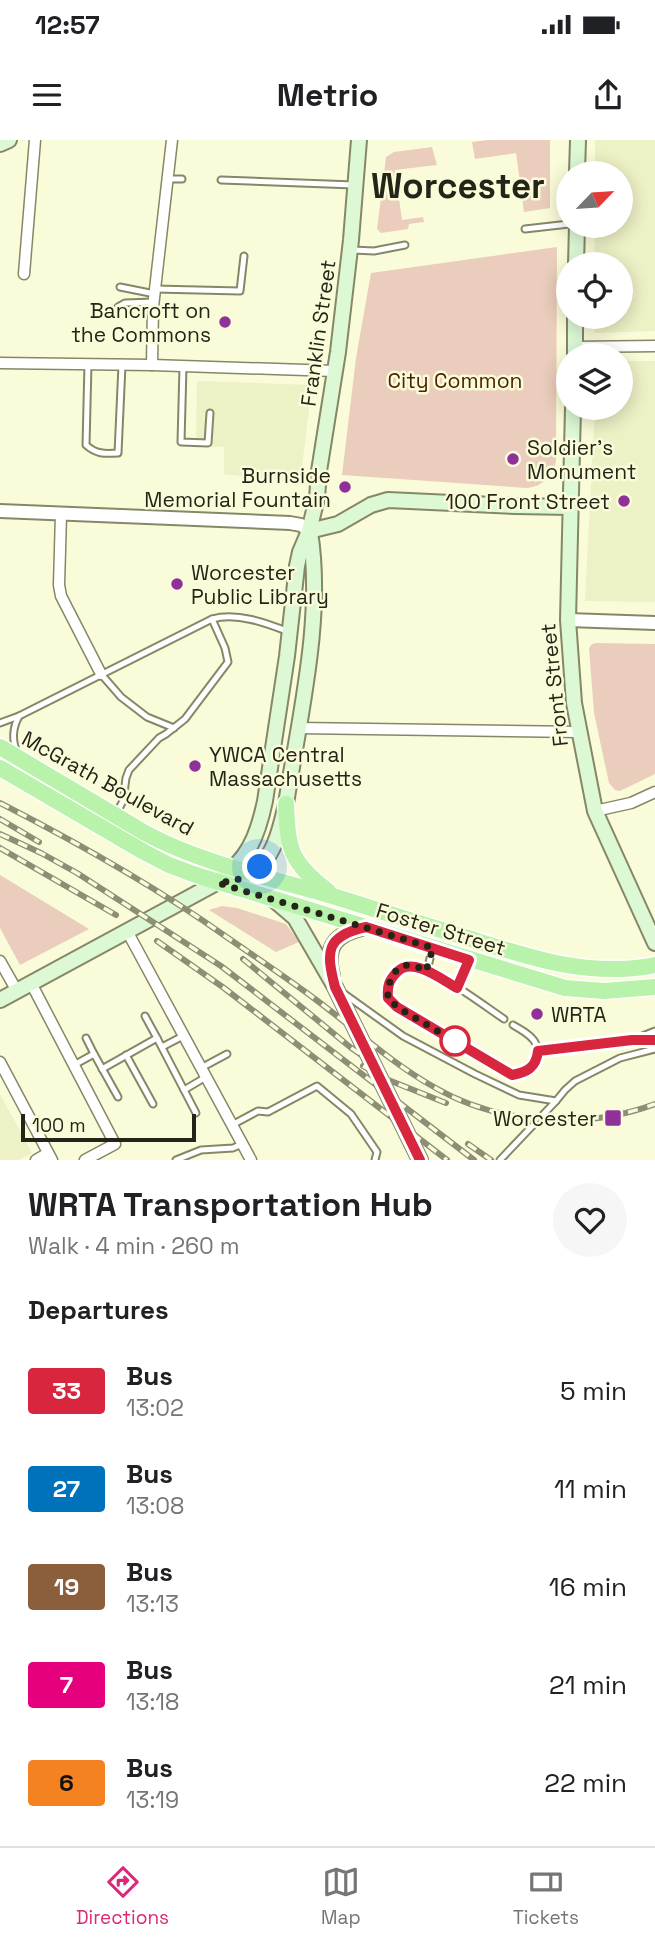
<!DOCTYPE html>
<meta charset="utf-8">
<style>
body{margin:0;font-family:"Space Grotesk",sans-serif;background:#f6f6f6;color:#202124;height:100vh;display:flex;flex-direction:column;font-size:26px;white-space:nowrap}
*{box-sizing:border-box;margin:0}
p{font-size:23px;color:#757577}
.icon{flex:none;width:38px;height:38px;fill:none;stroke:currentColor;stroke-width:2;stroke-linecap:round;stroke-linejoin:round}
.map{position:relative;height:1020px;overflow:hidden}
.details{display:flex;flex-direction:column;background:#fff;flex:1}
.details>*{flex:none}
.badge{padding:0 14px;border-radius:5px;font-size:24px;line-height:46px}
.needle{width:46px;rotate:65deg}
.controls{position:absolute;left:556px;top:21px;display:grid;gap:14px}
.controls a{display:grid;place-items:center;width:77px;height:77px;border-radius:50%;background:#fff;box-shadow:0 4px 18px #0003;font-size:35px}
.scale{position:absolute;left:21px;bottom:18px;width:175px;box-sizing:border-box;padding-left:7px;border:4px solid #242518;border-top:0;font-size:19px;line-height:24px;white-space:nowrap;color:#242518;-webkit-text-stroke:5px #fafcd9;paint-order:stroke}
.you{position:absolute;width:35px;height:35px;margin:-18px;border:5px solid #fff;border-radius:50%;background:#1a73e8;box-shadow:0 0 0 10px #1a73e833}
.map>.badge{position:absolute;translate:-50% -50%;box-shadow:0 0 0 4px #fff}
h2{padding:0 28px;font-size:26px;line-height:63px}
.round{display:grid;place-items:center;flex:none;width:74px;height:74px;border-radius:37px;background:#f6f6f6}
.summary{display:flex;align-items:center;justify-content:space-between;height:119px;padding:0 28px}
h1{font-size:33px;font-weight:700;line-height:52px}
ul{padding:0;list-style:none}
li{display:flex;align-items:center;gap:21px;height:98px;padding:0 28px}
li div{flex:1}
li b{display:block;font-size:26px}
li em{font-style:normal}
li .badge{min-width:77px;font-weight:700;text-align:center}
.status{display:flex;justify-content:space-between;align-items:center;height:49px;padding:0 35px;background:#fff;direction:ltr}
.status svg{height:19px;fill:currentColor}
header{display:flex;justify-content:space-between;align-items:center;height:91px;padding:0 28px;background:#fff;font-size:32px;font-weight:700}
.menu{display:flex;justify-content:space-around;align-items:center;height:98px;border-top:2px solid #e0e0e0;background:#fff;font-size:19px;color:#757577}
.menu a{display:grid;justify-items:center;gap:4px}
.menu .on{color:#db2777}
.map>svg:first-child{display:block}
</style>
<div class="status"><b>12:57</b><svg viewBox="0 0 49 12"><path d="M0 12V9h3v3zM5 12V6h3v6zM10 12V3h3v9zM15 12V0h3v12zM26 1h20v11H26zM47 4h2v5h-2z"/></svg></div>
<header><svg class="icon" aria-label="menu" viewBox="0 0 24 24"><path d="M4 6h16M4 12h16M4 18h16"/></svg>Metrio<svg class="icon" aria-label="share" viewBox="0 0 24 24"><path d="M12 15V3M7 8l5-5 5 5M5 13v7h14v-7"/></svg></header>
<div class="map">
<svg width="655" height="1020" viewBox="0 0 655 1020">
<rect width="100%" height="100%" fill="#fafcd9"/>
<g fill="#eef0c5">
<polygon points="595,0 655,0 655,191 594,193 594,177 621,177 621,124 594,124 595,86 621,86 621,33 595,33"/>
<polygon points="621,221 655,221 655,462 585,461 595,268 621,268"/>
<polygon points="197,241 312,245 300,343 224,334 224,307 196,306"/>
<polygon points="0,954 32,1013 19,1020 0,1020"/>
</g>
<g fill="#eacdbc">
<polygon points="488,0 550,0 550,68 524,72 516,13 475,19 472,2"/>
<polygon points="432,7 437,25 395,30 402,80 423,77 424,82 409,84 408,89 381,93 377,89 386,17 394,12"/>
<path d="M557,107L556,321C552,337 543,346 527,348L342,335L356,218L371,133Z"/>
<polygon points="596,503 655,504 655,634 620,651 615,650 609,643 594,573 589,508 592,504"/>
<polygon points="0,735 89,789 20,825 0,788"/>
<polygon points="222,766 237,768 286,784 299,802 276,812 209,770"/>
</g>
<g fill="none" stroke-linecap="round" stroke-linejoin="round">
<g stroke="#868767" stroke-width="9">
<g id="service">
<polyline points="168,39 182,39"/>
<polyline points="221,40 354,45"/>
<polyline points="525,89 569,84"/>
<polyline points="353,110 374,111 405,105"/>
<polyline points="120,147 155,154"/>
<polyline points="155,149 240,151 244,116"/>
<polyline points="118,167 125,163 154,162"/>
<path d="M88,224L86,305C96,314 104,314 118,313L122,225"/>
<polyline points="183,227 181,302 208,303 210,273"/>
<polyline points="101,534 121,557 147,577 174,588"/>
<path d="M0,583L19,576L212,479C237,472 266,483 289,492"/>
<path d="M17,613C12,600 12,589 19,576"/>
<polyline points="117,672 123,661 126,638 129,630 159,598 166,594 185,579 228,522 225,508 212,479"/>
<polyline points="427,831 432,810"/>
<polyline points="457,848 469,820"/>
<polyline points="343,853 403,896 475,934 519,955 556,961"/>
<polyline points="145,876 157,898"/>
<path d="M504,879C483,865 434,827 410,826C393,825 387,845 388,857L397,867L512,935C527,932 545,922 536,904C532,895 521,890 513,885"/>
<polyline points="86,898 94,914"/>
<polyline points="635,899 655,891"/>
<polyline points="162,907 183,896"/>
<polyline points="562,908 632,900 655,900"/>
<polyline points="538,911 552,910"/>
<polyline points="126,915 153,964"/>
<polyline points="74,925 94,914 118,957"/>
<polyline points="201,928 227,914"/>
<polyline points="102,929 157,898 196,973"/>
<polyline points="184,950 206,937"/>
<polyline points="232,985 258,971 268,972 317,946 351,974 377,1012 375,1020"/>
<polyline points="176,1020 201,1010 233,1008 242,1004"/>
<polyline points="500,1020 556,961 565,950 575,941 620,918 655,909"/>
</g>
</g>
<g stroke="#868767" stroke-width="13">
<g id="minor">
<polyline points="24,134 35,0"/>
<polyline points="575,207 655,206"/>
<polyline points="0,223 152,225 335,231"/>
<polyline points="152,225 153,167 172,0"/>
<polyline points="61,374 59,445 61,456 101,534"/>
<polyline points="298,588 579,592"/>
<polyline points="595,671 631,663 655,652"/>
<polyline points="127,791 251,1020"/>
<polyline points="0,821 17,851"/>
<polyline points="31,843 115,1004 85,1020"/>
<polyline points="0,922 52,1020"/>
<polyline points="36,1020 48,1013"/>
</g>
</g>
<g stroke="#868767" stroke-width="16">
<g id="tertiary">
<polyline points="0,371 290,383 301,385 309,391"/>
<polyline points="568,480 655,483"/>
</g>
</g>
<g stroke="#868767" stroke-width="18">
<g id="secondary">
<polyline points="0,4 9,0"/>
<polyline points="577,33 578,0"/>
<polyline points="576,124 577,86"/>
<polyline points="575,215 575,177"/>
<polyline points="573,268 568,480 574,563 595,671 655,803"/>
<polyline points="309,391 338,384 371,365 388,360 515,366 571,367"/>
<path d="M245,737C273,724 280,691 286,664C299,578 324,478 310,392"/>
<polyline points="274,760 295,778 335,847 420,1020"/>
<path d="M332,836C324,805 337,793 366,787"/>
<path d="M0,860L218,742C248,718 257,699 265,661L287,516L297,426L300,412L309,391L317,358L319,331L338,212L351,100L359,0"/>
</g>
</g>
<g stroke="#fff" stroke-width="19">
<g id="primary">
<path d="M0,607L145,693C205,725 272,738 336,757C380,771 424,785 468,798C531,818 588,838 655,825"/>
<polyline points="0,628 144,712 169,725 196,735 565,848 604,851 655,847"/>
<path d="M286,664C288,710 290,722 328,751"/>
</g>
</g>
<use href="#service" stroke="#fff" stroke-width="5"/>
<use href="#minor" stroke="#fff" stroke-width="10"/>
<use href="#tertiary" stroke="#fff" stroke-width="12"/>
<use href="#secondary" stroke="#dcf8d5" stroke-width="14"/>
<use href="#primary" stroke="#b9f2aa" stroke-width="16"/>
<g stroke="#8c8e76" stroke-width="6">
<g id="rail">
<path d="M0,663C78,703 156,747 228,798C257,818 287,838 315,859C354,888 391,923 434,947C499,985 585,990 655,964"/>
<polyline points="0,679 39,702"/>
<polyline points="0,694 41,713 77,733 221,826 474,1020"/>
<polyline points="0,708 116,775"/>
<polyline points="157,801 224,848 447,1020"/>
<polyline points="243,819 350,907 377,926"/>
<polyline points="363,926 386,939 446,963"/>
<polyline points="468,1004 491,1020"/>
</g>
</g>
<use href="#rail" stroke="#fafcd9" stroke-width="3.5" stroke-dasharray="10" stroke-linecap="butt"/>
</g>
<g fill="none" stroke-linecap="round" stroke-linejoin="round">
<g stroke="#fff" stroke-width="16">
<path id="line" d="M420,1020L335,847C326,812 325,796 366,787L469,820L457,848C441,839 412,816 397,832C389,840 387,846 388,858L397,867L512,935C527,932 536,928 538,911L632,900H655"/>
</g>
<use href="#line" stroke="#d7263d" stroke-width="10"/>
<path stroke="#242518" stroke-width="7" stroke-dasharray="0 12.6" d="M260,727C248,738 234,741 218,743L433,808L426,831C422,829 414,825 409,825C393,825 387,845 388,858L397,867L466,908L455,901"/>
</g>
<g fill="#903099" stroke="#fafcd9" stroke-width="2.5">
<circle cx="225" cy="182" r="7"/>
<circle cx="513" cy="319" r="7"/>
<circle cx="345" cy="347" r="7"/>
<circle cx="624" cy="361" r="7"/>
<circle cx="177" cy="444" r="7"/>
<circle cx="195" cy="626" r="7"/>
<circle cx="537" cy="874" r="7"/>
<rect x="604" y="969" width="18" height="18" rx="3.5"/>
</g>
<circle fill="#fff" stroke="#d7263d" stroke-width="3.5" cx="455" cy="901" r="14"/>
<g text-anchor="middle" dominant-baseline="central" stroke-width="5" stroke-linejoin="round" paint-order="stroke">
<g font-size="21" fill="#242518" stroke="#fafcd9" text-anchor="end">
<text x="211" y="170">Bancroft on<tspan x="211" dy="24">the Commons</tspan></text>
<text x="527" y="307" text-anchor="start">Soldier's<tspan x="527" dy="24">Monument</tspan></text>
<text x="331" y="335">Burnside<tspan x="331" dy="24">Memorial Fountain</tspan></text>
<text x="610" y="361">100 Front Street</text>
<text x="191" y="432" text-anchor="start">Worcester<tspan x="191" dy="24">Public Library</tspan></text>
<text x="209" y="614" text-anchor="start">YWCA Central<tspan x="209" dy="24">Massachusetts</tspan></text>
<text x="551" y="874" text-anchor="start">WRTA</text>
<text x="597" y="978">Worcester</text>
</g>
<g font-size="21" fill="#242518" stroke="#fafcd9">
<text transform="translate(318 193) rotate(-82)">Franklin Street</text>
<text transform="translate(554 545) rotate(-96)">Front Street</text>
<text transform="translate(108 643) rotate(29)">McGrath Boulevard</text>
<text transform="translate(441 789) rotate(17)">Foster Street</text>
</g>
<g font-size="21" fill="#4c2102" stroke="#fafcd9">
<text x="455" y="240">City Common</text>
</g>
<g font-size="35" font-weight="bold" fill="#242518" stroke="#fafcd9">
<text x="458" y="46">Worcester</text>
</g>
</g>
</svg>
<div class="controls">
<a><svg class="needle" viewBox="-14 -14 28 28"><path d="M0-13l5 13h-10z" fill="#e53935"/><path d="M0 13l5-13h-10z" fill="#757577"/></svg></a>
<a><svg class="icon" aria-label="locate" viewBox="0 0 24 24"><circle cx="12" cy="12" r="6"/><path d="M12 2v4M12 18v4M2 12h4M18 12h4"/></svg></a>
<a><svg class="icon" aria-label="layers" viewBox="0 0 24 24"><path d="M12 4l9 5-9 5-9-5zM3 14l9 5 9-5"/></svg></a>
</div>
<div class="scale">100 m</div>
<div class="you" style="left:260px;top:727px"></div>
</div>
<section class="details">
<div class="summary"><div><h1>WRTA Transportation Hub</h1><p>Walk · 4 min · 260 m</p></div><a class="round"><svg class="icon" aria-label="heart" viewBox="0 0 24 24"><path d="M12 20l-8-8c-3-5 5-10 8-4 3-6 11-1 8 4z"/></svg></a></div>
<h2>Departures</h2>
<ul>
<li><span class="badge" style="background:#d7263d;color:#fff">33</span><div><b>Bus</b><p>13:02</p></div><em>5 min</em></li>
<li><span class="badge" style="background:#0072bc;color:#fff">27</span><div><b>Bus</b><p>13:08</p></div><em>11 min</em></li>
<li><span class="badge" style="background:#8b5e3c;color:#fff">19</span><div><b>Bus</b><p>13:13</p></div><em>16 min</em></li>
<li><span class="badge" style="background:#e6007e;color:#fff">7</span><div><b>Bus</b><p>13:18</p></div><em>21 min</em></li>
<li><span class="badge" style="background:#f58220;color:#111">6</span><div><b>Bus</b><p>13:19</p></div><em>22 min</em></li>
</ul>
</section>
<nav class="menu">
<a class="on"><svg class="icon" aria-label="directions" viewBox="0 0 24 24"><path d="M12 3l9 9-9 9-9-9zM9 14v-3h6M13 9l2 2-2 2"/></svg>Directions</a>
<a><svg class="icon" aria-label="map" viewBox="0 0 24 24"><path d="M3 6l6-2 6 2 6-2v14l-6 2-6-2-6 2zM9 4v14M15 6v14"/></svg>Map</a>
<a><svg class="icon" aria-label="tickets" viewBox="0 0 24 24"><path d="M3 7h18v10H3zM15 7v10"/></svg>Tickets</a>
</nav>
